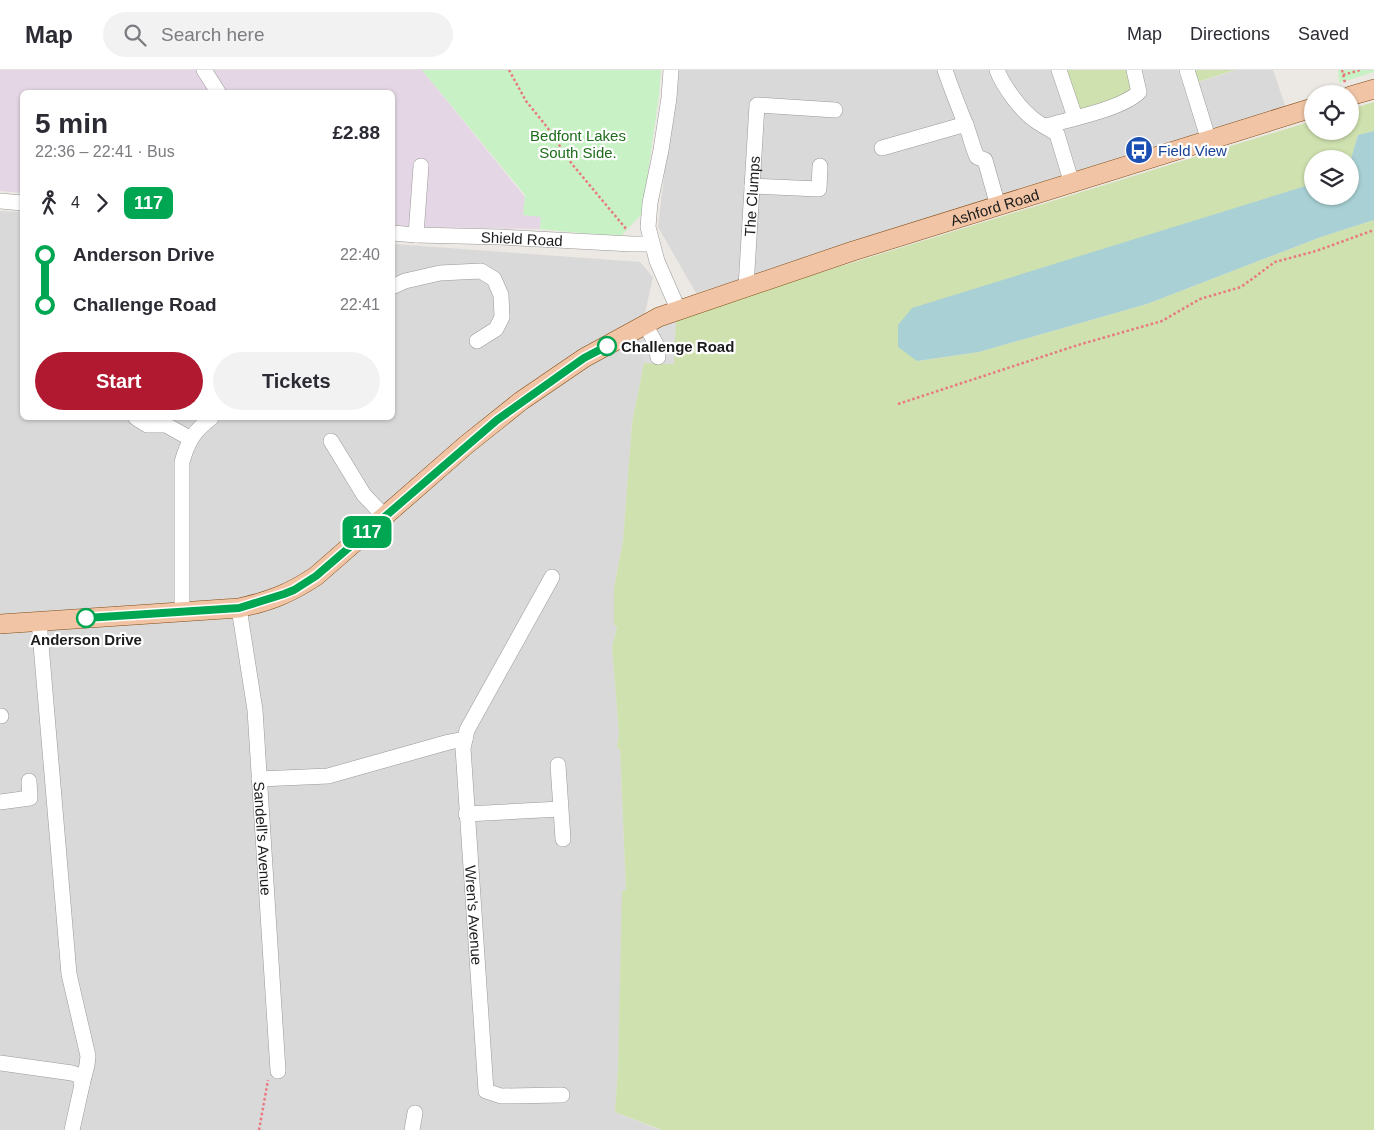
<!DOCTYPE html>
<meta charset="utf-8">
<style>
body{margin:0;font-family:Helvetica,sans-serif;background:#f2f2f3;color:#2b2b33;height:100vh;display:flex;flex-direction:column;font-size:19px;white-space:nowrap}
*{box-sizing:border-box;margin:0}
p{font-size:16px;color:#7c7c81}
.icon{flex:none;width:28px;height:28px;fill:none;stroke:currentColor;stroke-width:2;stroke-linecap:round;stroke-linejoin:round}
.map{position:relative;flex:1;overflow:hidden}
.side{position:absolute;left:20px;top:20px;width:375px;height:330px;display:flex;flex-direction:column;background:#fff;border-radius:8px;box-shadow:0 1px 4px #0004}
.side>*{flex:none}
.badge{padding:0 10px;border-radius:8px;font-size:18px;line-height:32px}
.fabs{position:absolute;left:1304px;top:15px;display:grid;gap:10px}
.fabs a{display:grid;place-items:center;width:55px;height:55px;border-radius:50%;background:#fff;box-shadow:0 1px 4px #0004;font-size:25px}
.map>.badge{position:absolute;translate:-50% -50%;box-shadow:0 0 0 2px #fff}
.legs{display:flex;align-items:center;gap:8px;height:55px;padding:0 15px;font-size:16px}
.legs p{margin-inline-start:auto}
.summary{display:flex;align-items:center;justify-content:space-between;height:85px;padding:0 15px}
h1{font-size:28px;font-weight:800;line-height:38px}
.cta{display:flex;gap:10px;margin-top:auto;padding:10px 15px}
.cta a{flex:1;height:58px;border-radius:30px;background:#b0192f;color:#fff;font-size:20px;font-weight:800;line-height:58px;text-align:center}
.cta a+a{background:#f2f2f3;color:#2b2b33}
ul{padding:0 15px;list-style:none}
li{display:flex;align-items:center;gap:18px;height:50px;font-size:19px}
li i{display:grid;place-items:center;width:8px;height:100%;margin:0 6px;background:currentColor}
li i::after{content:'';width:12px;height:12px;margin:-6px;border:4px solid;border-radius:50%;background:#fff}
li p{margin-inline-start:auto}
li:first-child i{background:linear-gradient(#0000 50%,currentColor 0)}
li:last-child i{background:linear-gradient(currentColor 50%,#0000 0)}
header{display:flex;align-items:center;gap:30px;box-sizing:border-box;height:70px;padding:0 25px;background:#fff;border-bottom:1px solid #e1e1e2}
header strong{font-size:24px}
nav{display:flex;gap:28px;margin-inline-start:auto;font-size:18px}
.search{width:350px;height:45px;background:#f2f2f3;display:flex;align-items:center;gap:12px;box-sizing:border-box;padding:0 18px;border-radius:28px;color:#7c7c81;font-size:19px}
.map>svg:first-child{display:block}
</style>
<header>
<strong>Map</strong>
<div class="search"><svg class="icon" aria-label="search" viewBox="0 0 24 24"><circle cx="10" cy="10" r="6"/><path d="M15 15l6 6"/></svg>Search here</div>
<nav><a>Map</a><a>Directions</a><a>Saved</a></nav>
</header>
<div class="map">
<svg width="1374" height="1060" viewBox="0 0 1374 1060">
<rect width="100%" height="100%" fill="#ece8e3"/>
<g fill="#dad9d9">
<polygon points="677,0 1178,0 1184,17 1236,0 1273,0 1286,38 696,223 658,157"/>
<polygon points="0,141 22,142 22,348 392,348 393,174 640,192 653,207 640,266 644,293 632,353 623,471 614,518 614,555 617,557 612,577 619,663 617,678 620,679 626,820 623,821 618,1000 615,1042 660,1060 0,1060"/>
</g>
<polygon fill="#e4d6e4" points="0,0 422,0 541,147 540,159 414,157 393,155 392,22 22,22 22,123 0,121"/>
<g fill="#cfe1af">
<path d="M1064,0H1128L1134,18C1116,29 1098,37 1077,39Z"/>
<polygon points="1191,0 1235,0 1195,13"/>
<polygon points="1374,32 1374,61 1358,65 1350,92 1350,89 1312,89 1312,114 917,291 979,282 1147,234 1321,167 1374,150 1374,1060 662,1060 615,1042 618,1000 622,821 626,820 620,679 617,678 619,663 612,577 617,557 614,555 614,518 623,471 632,353 644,293 673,294 676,247 1312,51 1312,61 1350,61 1350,39"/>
</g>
<g fill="#c8f2c5">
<polygon points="422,0 661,0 659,25 642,144 620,167 540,159 541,147 523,145 525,125"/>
<polygon points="1338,0 1374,0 1374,2 1339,13"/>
</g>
<polygon fill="#dcdcdc" points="676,247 674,294 644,293 640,267"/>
<polygon fill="#a9d1d5" points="1374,61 1374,150 1321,167 1147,234 979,282 917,291 898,277 898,255 912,238 1312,114 1312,126 1350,126 1350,92 1358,65"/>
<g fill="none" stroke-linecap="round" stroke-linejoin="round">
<g stroke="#999" stroke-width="16">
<g id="minor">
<polyline points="204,0 218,22"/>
<polyline points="671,0 669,28 661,80 650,133 648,157 657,191 678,239"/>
<path d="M945,0C951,18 958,35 965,53C970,64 972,76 977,87L985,90L998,136"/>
<path d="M997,0C1003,16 1022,42 1036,51C1043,56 1050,59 1057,64L1072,114"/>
<polyline points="1059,0 1075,47"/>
<polyline points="1187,0 1209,71"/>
<path d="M1046,56C1070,49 1122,39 1139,22L1134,0"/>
<polyline points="882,78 966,54"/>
<polyline points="752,116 819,119 820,96"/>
<polyline points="0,131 22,133"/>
<path id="s1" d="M392,163L416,165L500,167L632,174H652"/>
<polyline points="416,165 421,96"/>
<polyline points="392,217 405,211 440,203 481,201 494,209 501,225 502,247 496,259 477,271"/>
<path id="s2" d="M746,217L757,35L835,40"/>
<polyline points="645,254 656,274 658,287"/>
<polyline points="136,348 147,355 166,355 191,369"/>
<polyline points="331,371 364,425 385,447"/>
<path id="s3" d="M552,507L467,660L463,678L486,1021L501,1026L562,1025"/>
<path id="s4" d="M239,538L255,640L278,1001"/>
<path d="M182,542V392C188,371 194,361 211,348"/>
<polyline points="39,551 69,904 88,986 87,995 82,1015"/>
<polyline points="0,646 1,646"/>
<polyline points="558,695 563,769"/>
<polyline points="259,709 328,706 449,672 465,669"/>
<polyline points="0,732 30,728 29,711"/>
<polyline points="466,744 560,739"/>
<polyline points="0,993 72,1003 80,1006 82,1015 72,1060"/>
<polyline points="412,1060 415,1043"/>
</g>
</g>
<g stroke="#824c12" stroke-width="20">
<g id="major">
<polyline points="1350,26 1374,19"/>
<path id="s5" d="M0,554L239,538C270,531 289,524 316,506L466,375L521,331L584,288L659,247L853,181L1312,38"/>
</g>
</g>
<g stroke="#e8797e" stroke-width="2.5" stroke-dasharray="2.5 2.5" stroke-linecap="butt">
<polyline points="509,0 526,31 547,57 572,94 627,160"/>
<polyline points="1342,0 1345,13"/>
<polyline points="1343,5 1360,0"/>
<polyline points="898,334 1078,275 1162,251 1200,229 1241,217 1275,192 1316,181 1374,160"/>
<polyline points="259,1060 268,1010"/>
</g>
<use href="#minor" stroke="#fff" stroke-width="15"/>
<use href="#major" stroke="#f0c4a5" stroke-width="19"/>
</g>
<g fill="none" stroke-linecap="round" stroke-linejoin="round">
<g stroke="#fff" stroke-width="11">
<polyline id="line-1" points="86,548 239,538 284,524 294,520 316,506 497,350 584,288 607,276"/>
</g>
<use href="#line-1" stroke="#00a651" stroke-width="8"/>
</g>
<defs>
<g id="bus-disc" transform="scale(1.4375)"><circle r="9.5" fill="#1a4fb4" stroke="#fff"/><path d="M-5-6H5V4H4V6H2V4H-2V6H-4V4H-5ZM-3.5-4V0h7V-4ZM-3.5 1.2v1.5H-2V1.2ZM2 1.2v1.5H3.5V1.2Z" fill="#fff"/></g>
</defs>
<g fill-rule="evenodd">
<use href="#bus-disc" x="1139" y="80"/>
</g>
<g fill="#fff" stroke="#00a651" stroke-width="2.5">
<circle cx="607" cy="276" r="9"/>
<circle cx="86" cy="548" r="9"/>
</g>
<g text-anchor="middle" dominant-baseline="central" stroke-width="4.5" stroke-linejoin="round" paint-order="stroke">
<g font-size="15" fill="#1e6c19" stroke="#fff">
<text x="578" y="65">Bedfont Lakes<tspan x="578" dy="17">South Side.</tspan></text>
</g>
<g font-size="15" fill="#164399" stroke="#fff" text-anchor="start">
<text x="1158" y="80">Field View</text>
</g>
<g font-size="15" fill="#1c1c1c" stroke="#fff">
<text stroke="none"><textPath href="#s2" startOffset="91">The Clumps</textPath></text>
<text stroke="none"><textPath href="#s5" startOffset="1108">Ashford Road</textPath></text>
<text stroke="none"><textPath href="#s1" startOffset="130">Shield Road</textPath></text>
<text stroke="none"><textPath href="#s4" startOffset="232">Sandell's Avenue</textPath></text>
<text stroke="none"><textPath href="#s3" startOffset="361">Wren's Avenue</textPath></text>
</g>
<g font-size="15" font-weight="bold" fill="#1c1c1c" stroke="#fff" text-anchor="start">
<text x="621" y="276">Challenge Road</text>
<text x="86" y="569" text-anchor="middle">Anderson Drive</text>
</g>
</g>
</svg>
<div class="fabs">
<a><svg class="icon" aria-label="locate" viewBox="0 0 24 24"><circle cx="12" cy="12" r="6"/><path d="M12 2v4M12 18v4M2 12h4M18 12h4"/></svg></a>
<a><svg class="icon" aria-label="layers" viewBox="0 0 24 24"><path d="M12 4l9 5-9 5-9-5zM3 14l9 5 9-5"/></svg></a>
</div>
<b class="badge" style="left:367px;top:462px;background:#00a651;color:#fff">117</b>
<section class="side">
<div class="summary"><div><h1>5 min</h1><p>22:36 – 22:41 · Bus</p></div><b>£2.88</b></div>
<div class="legs"><svg class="icon" aria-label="walk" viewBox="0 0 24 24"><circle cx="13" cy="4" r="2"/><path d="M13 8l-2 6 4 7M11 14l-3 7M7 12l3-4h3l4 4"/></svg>4<svg class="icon" aria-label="forward" viewBox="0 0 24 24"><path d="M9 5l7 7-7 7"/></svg><b class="badge" style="background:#00a651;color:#fff">117</b></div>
<ul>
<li><i style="color:#00a651"></i><b>Anderson Drive</b><p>22:40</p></li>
<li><i style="color:#00a651"></i><b>Challenge Road</b><p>22:41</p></li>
</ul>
<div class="cta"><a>Start</a><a>Tickets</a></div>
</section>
</div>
